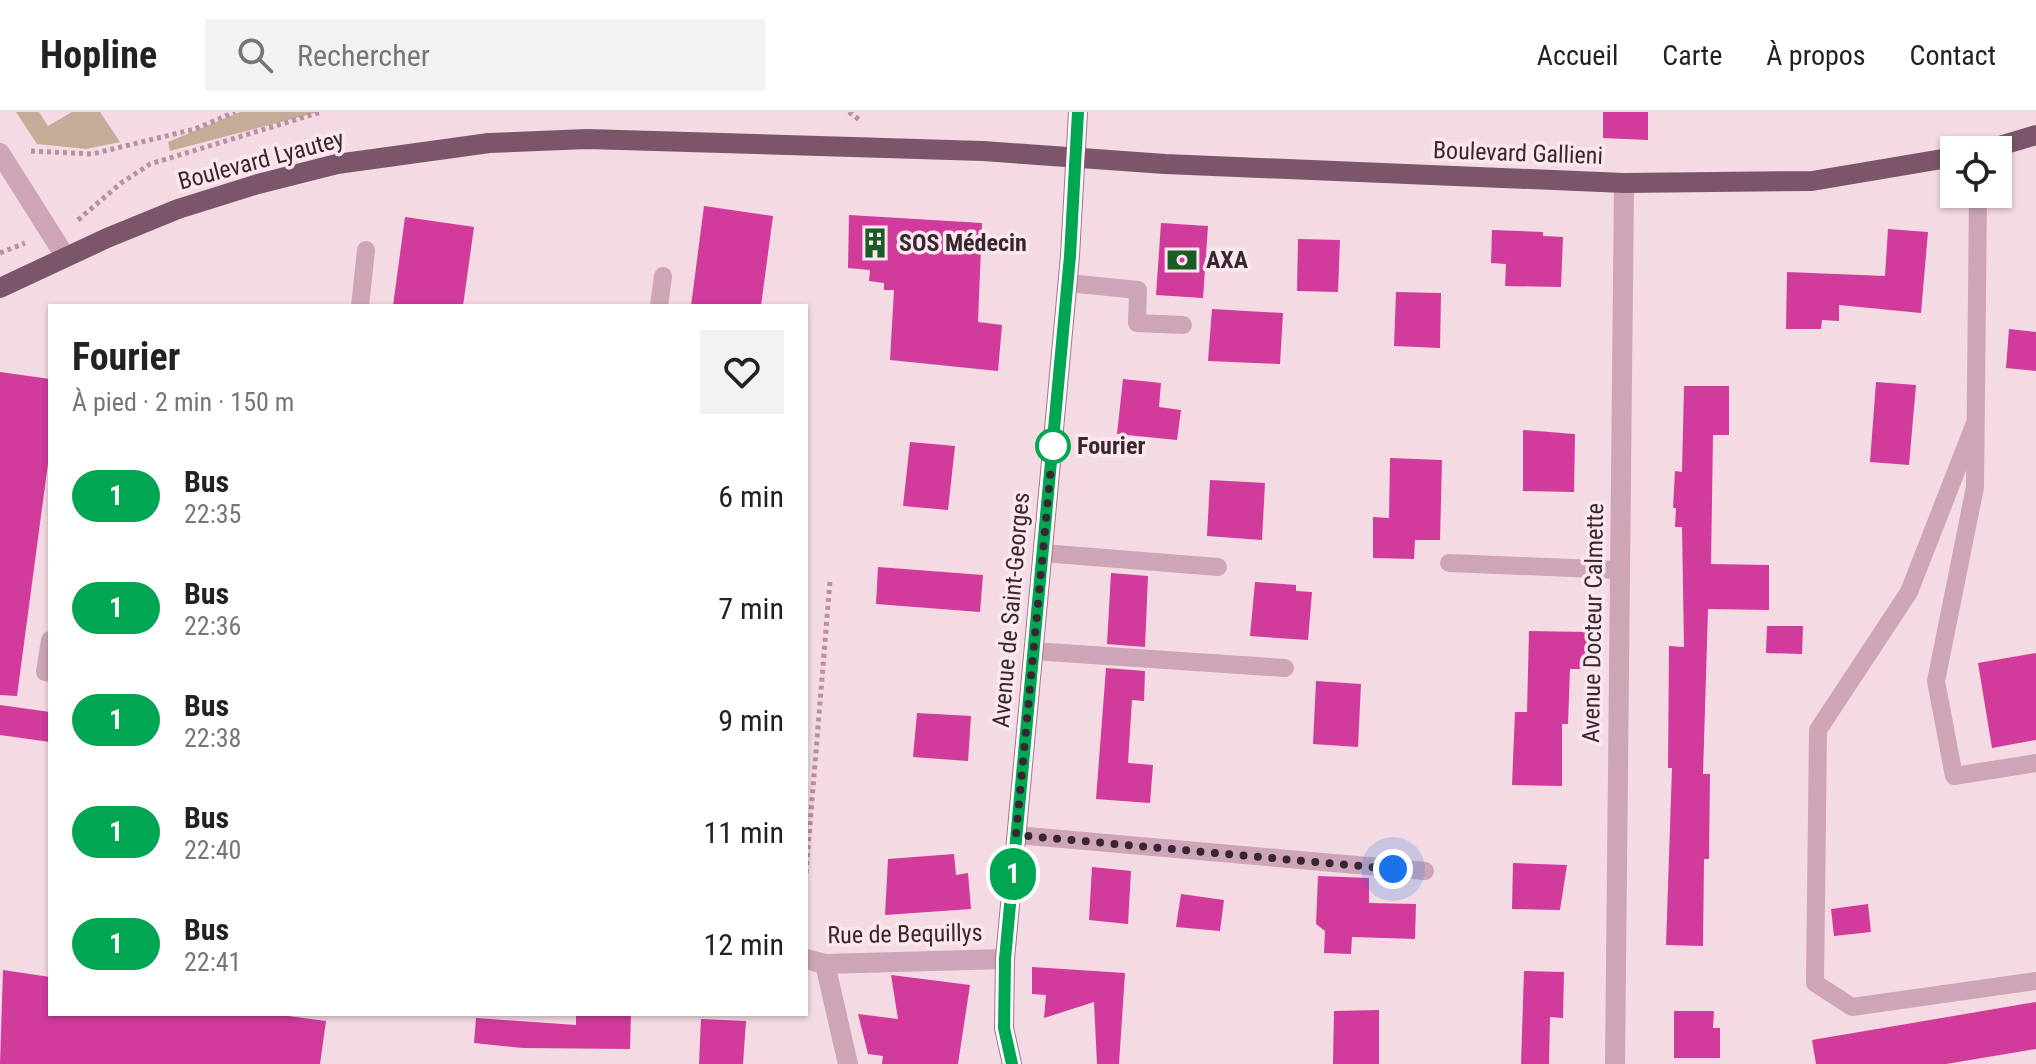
<!DOCTYPE html>
<html lang="fr">
<meta charset="utf-8">
<style>
body{margin:0;font-family:"Roboto Condensed",sans-serif;background:#f2f2f2;color:#222;height:100vh;display:flex;flex-direction:column;font-size:30px;white-space:nowrap}
*{box-sizing:border-box;margin:0}
p{font-size:26px;color:#767676}
.icon{flex:none;width:44px;height:44px;fill:none;stroke:currentColor;stroke-width:2;stroke-linecap:round;stroke-linejoin:round}
.map{position:relative;flex:1;overflow:hidden}
.panel{position:absolute;left:48px;top:192px;width:760px;height:712px;display:flex;flex-direction:column;background:#fff;border-radius:0px;box-shadow:0 2px 6px #0004}
.panel>*{flex:none}
.badge{padding:0 16px;border-radius:26px;font-size:28px;line-height:52px}
.controls{position:absolute;left:1940px;top:24px;display:grid;gap:16px}
.controls a{display:grid;place-items:center;width:72px;height:72px;border-radius:0px;background:#fff;box-shadow:0 2px 6px #0004;font-size:40px}
.you{position:absolute;width:40px;height:40px;margin:-20px;border:6px solid #fff;border-radius:50%;background:#1a73e8;box-shadow:0 0 0 12px #1a73e833}
.map>.badge{position:absolute;translate:-50% -50%;box-shadow:0 0 0 4px #fff}
.round{display:grid;place-items:center;flex:none;width:84px;height:84px;border-radius:0px;background:#f2f2f2}
.overview{display:flex;align-items:center;justify-content:space-between;height:136px;padding:0 24px}
h1{font-size:38px;font-weight:700;line-height:60px}
ul{padding:0;list-style:none}
li{display:flex;align-items:center;gap:24px;height:112px;padding:0 24px}
li div{flex:1}
li b{display:block;font-size:30px}
li em{font-style:normal}
li .badge{min-width:88px;font-weight:700;text-align:center}
header{display:flex;align-items:center;gap:48px;box-sizing:border-box;height:112px;padding:0 40px;background:#fff;border-bottom:2px solid #e0e0e0}
header strong{font-size:38px}
nav{display:flex;gap:44px;margin-inline-start:auto;font-size:28px}
.search{width:560px;height:72px;background:#f2f2f2;display:flex;align-items:center;gap:20px;box-sizing:border-box;padding:0 28px;border-radius:0px;color:#767676;font-size:30px}
.map>svg:first-child{display:block}
</style>
<header>
<strong>Hopline</strong>
<div class="search"><svg class="icon" aria-label="search" viewBox="0 0 24 24"><circle cx="10" cy="10" r="6"/><path d="M15 15l6 6"/></svg>Rechercher</div>
<nav><a>Accueil</a><a>Carte</a><a>À propos</a><a>Contact</a></nav>
</header>
<div class="map">
<svg width="2036" height="952" viewBox="0 0 2036 952">
<rect width="100%" height="100%" fill="#f4dae3"/>
<g fill="#c4ac98">
<polygon points="16,0 39,0 48,14 72,0 100,0 120,30 86,37 37,32"/>
<polygon points="240,0 319,0 170,39 168,30"/>
</g>
<g fill="#d03b9c">
<polygon points="1603,0 1648,0 1648,28 1603,26"/>
<polygon points="704,94 773,104 761,194 691,194"/>
<polygon points="849,103 982,111 978,210 1002,213 998,259 890,248 894,178 884,178 884,171 869,169 870,158 848,156"/>
<polygon points="405,105 474,115 463,194 393,194"/>
<polygon points="1161,111 1208,114 1203,186 1156,183"/>
<polygon points="1888,117 1928,120 1921,201 1839,193 1839,209 1822,208 1821,217 1786,217 1787,160 1885,164"/>
<polygon points="1492,118 1543,120 1543,124 1563,125 1561,175 1505,174 1506,152 1491,151"/>
<polygon points="1298,127 1340,128 1338,180 1297,179"/>
<polygon points="1396,180 1441,181 1440,236 1394,234"/>
<polygon points="1212,197 1283,201 1280,252 1208,249"/>
<polygon points="2009,217 2036,220 2036,259 2006,256"/>
<polygon points="0,260 50,267 50,336 17,584 0,583"/>
<polygon points="1123,267 1161,271 1159,295 1181,298 1177,328 1117,322"/>
<polygon points="1876,270 1916,273 1909,353 1870,350"/>
<polygon points="1684,274 1729,274 1729,323 1713,323 1711,452 1769,453 1769,498 1708,497 1703,662 1710,662 1709,747 1704,747 1703,834 1666,833 1672,656 1668,656 1669,534 1684,535 1682,415 1675,415 1676,396 1673,396 1675,359 1682,360"/>
<polygon points="1523,318 1575,322 1574,380 1523,379"/>
<polygon points="910,330 955,334 948,398 903,394"/>
<polygon points="1390,346 1442,348 1440,428 1415,428 1414,447 1373,446 1373,405 1389,406"/>
<polygon points="1210,368 1265,371 1262,428 1207,424"/>
<polygon points="878,455 983,463 980,500 876,492"/>
<polygon points="1111,461 1148,464 1145,535 1107,532"/>
<polygon points="1255,470 1296,473 1296,479 1312,480 1308,528 1250,524"/>
<polygon points="1767,514 1803,514 1802,542 1766,541"/>
<polygon points="1529,519 1588,520 1587,557 1570,557 1568,612 1562,612 1562,674 1512,673 1515,600 1527,600"/>
<polygon points="2036,541 2036,628 1992,636 1978,551"/>
<polygon points="1106,556 1145,559 1144,589 1132,588 1128,651 1153,653 1150,691 1096,687"/>
<polygon points="1316,569 1361,572 1358,635 1313,632"/>
<polygon points="0,593 50,600 50,630 0,623"/>
<polygon points="917,601 971,604 968,649 913,645"/>
<polygon points="954,742 956,763 968,761 971,797 885,803 888,747"/>
<polygon points="1513,751 1567,753 1560,798 1512,797"/>
<polygon points="1092,755 1131,759 1128,812 1089,808"/>
<polygon points="1318,764 1369,766 1369,791 1416,792 1415,827 1352,825 1351,842 1324,841 1325,819 1316,812"/>
<polygon points="1181,782 1224,788 1220,819 1176,815"/>
<polygon points="1868,792 1871,820 1834,824 1831,797"/>
<polygon points="1032,855 1125,861 1119,952 1097,952 1094,890 1044,906 1046,883 1032,882"/>
<polygon points="3,858 50,865 50,902 273,902 326,909 320,952 0,952"/>
<polygon points="1524,859 1564,860 1563,906 1550,905 1549,952 1521,952"/>
<polygon points="891,863 970,873 958,952 882,952 883,944 868,942 858,902 898,907"/>
<polygon points="2036,890 2036,937 1946,952 1816,952 1812,928"/>
<polygon points="1379,898 1379,952 1333,952 1334,899"/>
<polygon points="1674,899 1714,899 1713,916 1720,916 1720,946 1674,946"/>
<polygon points="576,902 631,902 630,937 523,936 474,931 476,906 576,913"/>
<polygon points="701,907 746,909 743,952 699,952"/>
</g>
<g fill="none" stroke-linecap="round" stroke-linejoin="round">
<g stroke="#b98fa2" stroke-width="5" stroke-dasharray="4 4" stroke-linecap="butt">
<polyline points="849,0 861,9"/>
<polyline points="31,39 92,42 195,17 235,0"/>
<polyline points="78,108 121,71 150,52 321,0"/>
<polyline points="0,141 25,131"/>
<polyline points="806,761 830,469"/>
</g>
<g stroke="#cda5b6" stroke-width="18">
<polyline points="1978,82 1975,375 1936,569 1954,664 2036,651"/>
<polyline points="1068,171 1138,178 1137,211 1183,213"/>
<polyline points="360,194 366,138"/>
<polyline points="659,194 663,164"/>
<polyline points="1975,311 1909,480 1818,618 1815,871 1852,895 2036,869"/>
<polyline points="1043,441 1218,455"/>
<polyline points="1449,451 1620,458"/>
<polyline points="50,528 45,560 50,561"/>
<polyline points="1033,539 1285,556"/>
<polyline points="1016,723 1425,759"/>
</g>
<g stroke="#cda5b6" stroke-width="20">
<polyline points="0,41 65,144"/>
<polyline points="806,847 825,852 1005,847"/>
<polyline points="825,852 848,952"/>
<polyline points="1615,952 1624,71"/>
</g>
<polyline stroke="#a1768c" stroke-width="20" points="1012,952 1004,916 1005,847 1070,144 1078,0"/>
<g stroke="#7b566b" stroke-width="20">
<polyline points="1986,38 2036,23"/>
<polyline points="0,176 107,126 178,97 258,72 337,52 489,31 587,27 983,39 1165,52 1624,71 1812,69 1954,45"/>
</g>
</g>
<g fill="none" stroke-linecap="round" stroke-linejoin="round">
<g stroke="#fff" stroke-width="18">
<polyline id="line" points="1012,952 1004,916 1005,847 1070,144 1078,0"/>
</g>
<use href="#line" stroke="#00a651" stroke-width="12"/>
<polyline stroke="#382731" stroke-width="8" stroke-dasharray="0 14.4" points="1053,334 1016,723 1393,757"/>
</g>
<defs>
<g id="building-bare" transform="scale(2.4)"><path d="M-4-6H4V6H1V3H-1V6H-4ZM-2.5-4.3h1.7v1.8h-1.7ZM.8-4.3h1.7v1.8H.8ZM-2.5-1h1.7V.8h-1.7ZM.8-1h1.7V.8H.8Z" fill="#195d24" stroke="#fbe7ee" stroke-width="2.5" paint-order="stroke"/></g>
<g id="bank-bare" transform="scale(2.4)"><path d="M-6-4H6V4H-6ZM0-2.3a2.3 2.3 0 1 0 0 4.6a2.3 2.3 0 1 0 0-4.6Z" fill="#195d24" stroke="#fbe7ee" stroke-width="2.5" paint-order="stroke"/></g>
</defs>
<g fill-rule="evenodd">
<use href="#building-bare" x="875" y="131"/>
<use href="#bank-bare" x="1182" y="148"/>
</g>
<circle fill="#fff" stroke="#00a651" stroke-width="4" cx="1053" cy="334" r="16"/>
<g text-anchor="middle" dominant-baseline="central" stroke-width="7" stroke-linejoin="round" paint-order="stroke">
<g font-size="24" fill="#382731" stroke="#fbe7ee">
<text transform="translate(1518 41) rotate(2)">Boulevard Gallieni</text>
<text transform="translate(261 48) rotate(-15)">Boulevard Lyautey</text>
<text transform="translate(1011 498) rotate(-85)">Avenue de Saint-Georges</text>
<text transform="translate(1593 511) rotate(-89)">Avenue Docteur Calmette</text>
<text transform="translate(905 822) rotate(-1)">Rue de Bequillys</text>
</g>
<g font-size="24" font-weight="bold" fill="#382731" stroke="#fbe7ee" text-anchor="start">
<text x="899" y="131">SOS Médecin</text>
<text x="1206" y="148">AXA</text>
</g>
<g font-size="24" font-weight="bold" fill="#382731" stroke="#fbe7ee" text-anchor="start">
<text x="1077" y="334">Fourier</text>
</g>
</g>
</svg>
<div class="controls">
<a><svg class="icon" aria-label="locate" viewBox="0 0 24 24"><circle cx="12" cy="12" r="6"/><path d="M12 2v4M12 18v4M2 12h4M18 12h4"/></svg></a>
</div>
<div class="you" style="left:1393px;top:757px"></div>
<b class="badge" style="left:1013px;top:762px;background:#00a651;color:#fff">1</b>
<section class="panel">
<div class="overview"><div><h1>Fourier</h1><p>À pied · 2 min · 150 m</p></div><a class="round"><svg class="icon" aria-label="heart" viewBox="0 0 24 24"><path d="M12 20l-8-8c-3-5 5-10 8-4 3-6 11-1 8 4z"/></svg></a></div>
<ul>
<li><span class="badge" style="background:#00a651;color:#fff">1</span><div><b>Bus</b><p>22:35</p></div><em>6 min</em></li>
<li><span class="badge" style="background:#00a651;color:#fff">1</span><div><b>Bus</b><p>22:36</p></div><em>7 min</em></li>
<li><span class="badge" style="background:#00a651;color:#fff">1</span><div><b>Bus</b><p>22:38</p></div><em>9 min</em></li>
<li><span class="badge" style="background:#00a651;color:#fff">1</span><div><b>Bus</b><p>22:40</p></div><em>11 min</em></li>
<li><span class="badge" style="background:#00a651;color:#fff">1</span><div><b>Bus</b><p>22:41</p></div><em>12 min</em></li>
</ul>
</section>
</div>
